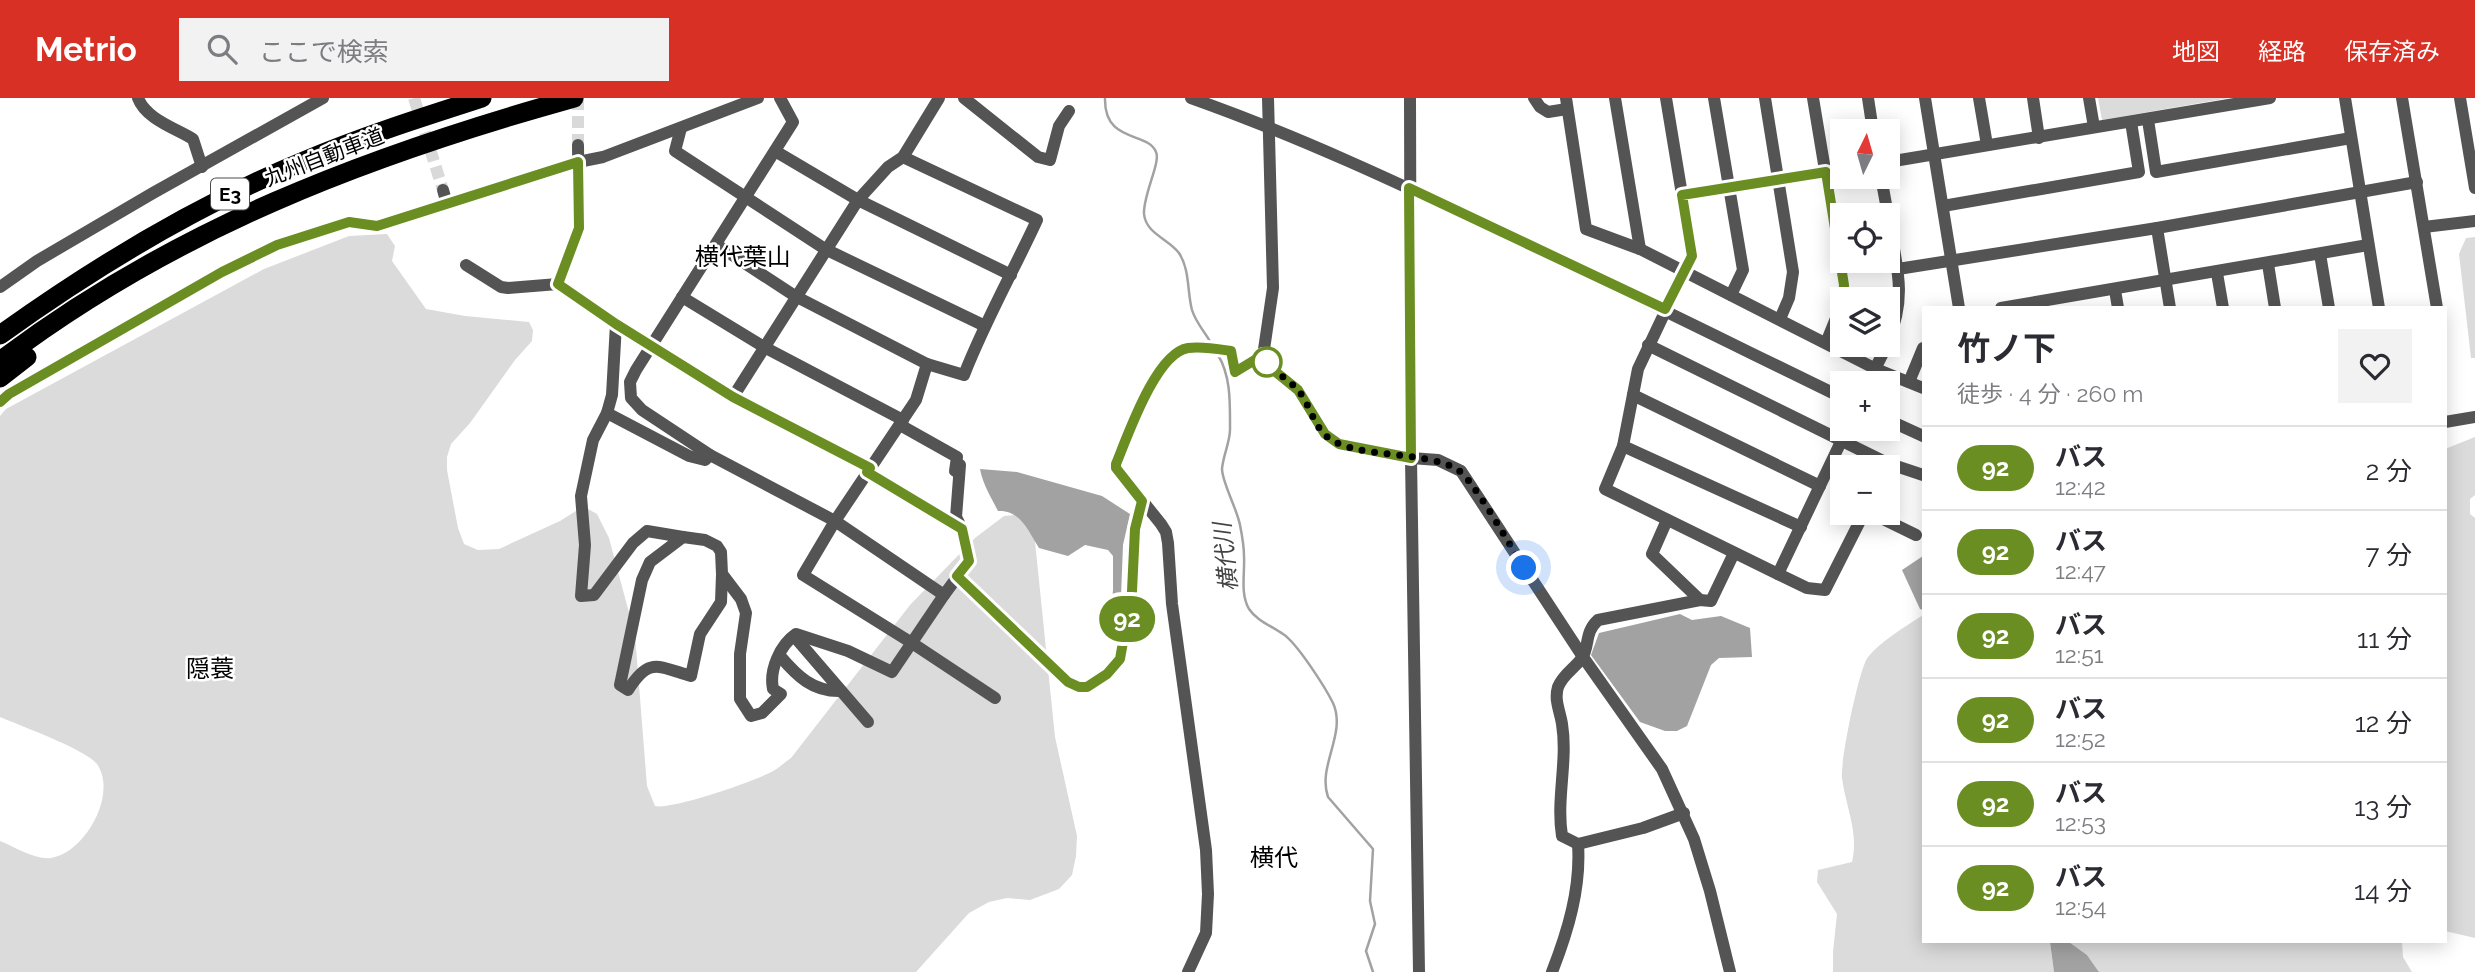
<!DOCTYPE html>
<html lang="ja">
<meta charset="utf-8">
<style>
body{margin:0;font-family:Raleway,"Noto Sans JP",sans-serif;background:#f2f2f3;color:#2b2b33;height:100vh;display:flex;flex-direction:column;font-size:26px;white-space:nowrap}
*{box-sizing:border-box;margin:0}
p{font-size:23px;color:#7c7c81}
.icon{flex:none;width:38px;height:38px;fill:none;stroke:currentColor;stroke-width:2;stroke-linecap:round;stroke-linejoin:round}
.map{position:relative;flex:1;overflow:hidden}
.drawer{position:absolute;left:1922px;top:208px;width:525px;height:637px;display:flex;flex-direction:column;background:#fff;border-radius:0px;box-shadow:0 4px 18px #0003}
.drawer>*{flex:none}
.badge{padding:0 14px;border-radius:23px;font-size:24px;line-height:46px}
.needle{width:46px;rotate:5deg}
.buttons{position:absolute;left:1830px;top:21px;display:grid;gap:14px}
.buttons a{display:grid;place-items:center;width:70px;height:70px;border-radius:0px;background:#fff;box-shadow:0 4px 18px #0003;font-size:35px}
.you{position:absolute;width:35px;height:35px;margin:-18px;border:5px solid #fff;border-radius:50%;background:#1a73e8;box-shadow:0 0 0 10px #1a73e833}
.map>.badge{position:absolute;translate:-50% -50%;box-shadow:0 0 0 4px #fff}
.round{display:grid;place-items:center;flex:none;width:74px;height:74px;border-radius:0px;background:#f2f2f3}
.summary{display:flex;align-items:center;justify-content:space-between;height:119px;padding:0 35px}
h1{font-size:33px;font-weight:700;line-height:52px}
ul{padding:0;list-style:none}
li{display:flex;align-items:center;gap:21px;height:84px;padding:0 35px;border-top:2px solid #e1e1e2}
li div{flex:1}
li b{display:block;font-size:26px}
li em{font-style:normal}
li .badge{min-width:77px;font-weight:700;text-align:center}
header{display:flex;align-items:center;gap:42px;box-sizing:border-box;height:98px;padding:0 35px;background:#d93025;color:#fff}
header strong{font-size:33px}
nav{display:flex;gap:38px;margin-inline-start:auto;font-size:24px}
.search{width:490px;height:63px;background:#f2f2f3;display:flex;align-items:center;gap:18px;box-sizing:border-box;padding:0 24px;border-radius:0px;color:#7c7c81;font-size:26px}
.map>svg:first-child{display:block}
</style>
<header>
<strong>Metrio</strong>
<div class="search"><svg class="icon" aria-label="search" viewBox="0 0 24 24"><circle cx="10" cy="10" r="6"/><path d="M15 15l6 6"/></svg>ここで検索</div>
<nav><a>地図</a><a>経路</a><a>保存済み</a></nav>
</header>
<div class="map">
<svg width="2475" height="874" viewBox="0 0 2475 874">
<rect width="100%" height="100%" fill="#fff"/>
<g fill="#dbdbdb">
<polygon points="2098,0 2229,0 2102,22"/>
<path d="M387,136L395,148L392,163L426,211L465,218L529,224L533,232L532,243L515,262L470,325L451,346L447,359V372L458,430L464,446L478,452L499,451L560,423L579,411H588L597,416L609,440L635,537L647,688L655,708C671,712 756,683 773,673C779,670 785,664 791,660L910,507L975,440L1004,418L1016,417L1025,419L1033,424L1055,639L1077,738L1076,758L1072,777L1059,791L1030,802L1007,800L989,804L969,815L916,874H0V743C15,749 35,762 51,760C85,755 118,696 97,666C87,652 19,627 0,619V318L6,311L264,171L349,138Z"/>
<polygon points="2475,139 2475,260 2471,260 2459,156 2466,140"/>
<polygon points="2475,339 2475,397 2470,401 2470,416 2475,420 2475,840 2445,833 2445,351"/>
<path d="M1923,517V844H2050L2054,874H1833V854L1837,816L1817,784L1818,772L1852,764C1859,734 1846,710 1842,680C1840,665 1859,570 1868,559C1882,542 1905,529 1923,517Z"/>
<polygon points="2069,844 2402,844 2403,859 2412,874 2099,874 2087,857"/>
</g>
<g fill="#a2a2a2">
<path d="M980,371L1017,374L1102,398L1130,416L1123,447L1120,524L1117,534L1113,536L1109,532L1113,492V458L1108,452L1085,447L1068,458L1039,450C1028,433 1021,412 998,413C991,399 983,387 980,371Z"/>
<polygon points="1923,458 1923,512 1920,511 1902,472"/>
<polygon points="1680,516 1692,522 1721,518 1750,530 1752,559 1719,560 1711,567 1687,628 1677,633 1665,633 1640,624 1591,557 1599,535"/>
<polygon points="2050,844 2069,844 2087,857 2099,874 2054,874"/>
</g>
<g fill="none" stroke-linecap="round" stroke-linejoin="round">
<g stroke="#a2a2a2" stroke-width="2.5">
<path d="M1105,0C1104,46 1148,33 1156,54C1161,64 1143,97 1144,116C1146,136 1169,141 1179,155C1190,172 1187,193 1192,212C1196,225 1205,234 1211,245"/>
<path d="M1218,257C1231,278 1230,306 1230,329C1231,342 1223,357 1222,371C1222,384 1237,411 1240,427C1242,437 1244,448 1244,458C1245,476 1240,495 1249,511C1257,523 1272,528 1283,536C1297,545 1325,589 1333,605C1347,636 1317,668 1328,699L1373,751L1370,803L1375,826L1366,853L1373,874"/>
</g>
<g stroke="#d9d9d9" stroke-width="12" stroke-dasharray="12 6" stroke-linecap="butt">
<polyline points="414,0 443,92"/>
<polyline points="578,0 578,47"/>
</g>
<g stroke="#545454" stroke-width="12">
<path d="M138,0C146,21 175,30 193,41L202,69"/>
<polyline points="780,0 793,24 636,272 630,284 631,300 642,312 710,357 835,423 944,497 969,463 962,431 956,419 960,367"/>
<polyline points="964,0 1038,59 1050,62 1059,28 1069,13"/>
<path d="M1191,0C1298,38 1401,86 1503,135C1617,189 1730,245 1843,300"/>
<polyline points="1268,0 1273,190 1263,258 1272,271 1298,292 1325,336 1339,346 1411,360 1438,362 1461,373 1583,559 1662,671 1694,741 1710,793 1730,874"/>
<polyline points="1410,0 1411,360 1419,874"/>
<polyline points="1534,0 1540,9 1548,14 1567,11"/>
<polyline points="1566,0 1586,131 1640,151 1876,271 1923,290"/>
<polyline points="1615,0 1640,151"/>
<polyline points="1666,0 1692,157 1638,271 1623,348 1605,391 1778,476 1807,490 1825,492 1864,415"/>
<polyline points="1714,0 1743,172 1731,197"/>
<polyline points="1765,0 1793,174 1789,200 1780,221"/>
<polyline points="1813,0 1844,186 1843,201"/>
<polyline points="1868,0 1873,33"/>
<polyline points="1925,0 1959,210"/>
<polyline points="1979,0 1987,47"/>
<polyline points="2033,0 2039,40"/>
<polyline points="2089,0 2094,29"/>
<polyline points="2345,0 2379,210"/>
<polyline points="2402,0 2437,210"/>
<polyline points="2460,0 2475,90"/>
<polyline points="2148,22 2156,74 2351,40"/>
<polyline points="681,30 675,53 825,151 983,227"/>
<path d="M578,47L579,130L558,186L616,226L612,297L607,315L593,342L581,398L585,447L581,498L594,497L633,445L647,433L683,439L650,464L642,482L620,587L628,592C649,559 657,568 691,578L700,536L721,504L722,476"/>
<polyline points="775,53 858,102 1011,177"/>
<polyline points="1888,64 2270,0"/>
<polyline points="1881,79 1888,117"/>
<polyline points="443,92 447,106"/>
<polyline points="1682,97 1843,71"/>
<polyline points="1943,108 2139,74 2131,24"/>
<path d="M1888,119C1896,166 1908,197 1888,243"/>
<polyline points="2424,129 2475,123"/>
<polyline points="2157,130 2170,210"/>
<path d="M717,147L795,198L927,266L964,277C985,223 1013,174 1037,122L903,59"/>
<polyline points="2320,156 2329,210"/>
<polyline points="2268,166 2275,210"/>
<polyline points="466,167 501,189 508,190 558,186"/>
<polyline points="1898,171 2157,130 2417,84"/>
<polyline points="2217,175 2223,210"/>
<polyline points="0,189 37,163 153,95 323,0"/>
<polyline points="2115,192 2118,210"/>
<polyline points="682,199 764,249 903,322"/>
<polyline points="2001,210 2368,147"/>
<polyline points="616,226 733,299 870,370"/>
<polyline points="1826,245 1843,203"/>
<polyline points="1648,247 1887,365 1923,377"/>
<polyline points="927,266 916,302 835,423 803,477 912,545 995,600"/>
<polyline points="1909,284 1923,250"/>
<polyline points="1868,285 1887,247"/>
<polyline points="1633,297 1820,388"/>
<polyline points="733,299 858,102 888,69 903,59 939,0"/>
<polyline points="0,304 9,296 222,174 277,147 349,124 377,128 578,64 603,59 758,0"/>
<polyline points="607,315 689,358 705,362 710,357"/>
<polyline points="1888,322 1923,338"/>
<polyline points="2445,324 2475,319"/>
<polyline points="900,327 957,359 955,373"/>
<polyline points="1623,348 1801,429"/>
<polyline points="867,374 962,431"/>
<polyline points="1871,415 1916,437"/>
<polyline points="1667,422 1652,456 1700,502"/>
<path d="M683,439L705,442L717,448L721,454L722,476L741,501L746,515L740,556V601L751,618L762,615L781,596L773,591C769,572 780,547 796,536L848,553L892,574L944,497"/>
<polyline points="1778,476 1847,331"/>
<polyline points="957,478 1068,584 1079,589 1087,589 1107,576 1120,561 1132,493 1135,431 1142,403"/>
<polyline points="794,538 868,624"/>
<path d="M780,558C797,578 813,594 841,593"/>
<path d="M1684,715L1643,730L1578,746L1562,738C1556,701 1568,663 1562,626C1560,613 1554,602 1558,589C1563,576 1574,571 1582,560C1590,547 1584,535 1598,522L1700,502L1711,503L1734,455"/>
<path d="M1188,874L1206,835L1208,796L1206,752L1172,506L1168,445L1166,434L1161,426L1116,370L1117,366C1128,337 1156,255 1188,250C1202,248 1218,251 1231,253L1235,274L1263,258"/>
<path d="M1552,874C1568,833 1581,790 1578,746"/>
</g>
<g stroke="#000" stroke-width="19">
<path d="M0,237C96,168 197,107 306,62C363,38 423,19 482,0"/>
<path d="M0,263C174,131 366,58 574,0"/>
<polyline points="0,280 27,259"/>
</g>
</g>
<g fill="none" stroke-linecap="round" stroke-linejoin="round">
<g stroke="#fff" stroke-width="16">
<path id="line" d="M0,304L9,296L222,174L277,147L349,124L377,128L578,64L579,130L558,186L616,226L733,299L870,370L867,374L962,431L969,463L957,478L1068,584L1079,589H1087L1107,576L1120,561L1132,493L1135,431L1142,403L1116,370V366C1128,337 1156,255 1188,250C1202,248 1218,251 1231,253L1235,274L1263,257L1272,271L1298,292L1325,336L1339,346L1411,360L1409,90L1665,211L1692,158L1682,97L1826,74L1844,187L1843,201"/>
</g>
<use href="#line" stroke="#6b8e23" stroke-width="10"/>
<path stroke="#000" stroke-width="7" stroke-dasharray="0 12.6" d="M1267,264L1263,257C1275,277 1284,277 1297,291C1309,304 1312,324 1325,337C1351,362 1426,351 1458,372C1473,381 1512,451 1524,470"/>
</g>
<circle fill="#fff" stroke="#6b8e23" stroke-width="3.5" cx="1267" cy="264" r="14"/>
<g text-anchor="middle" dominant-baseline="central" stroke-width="5" stroke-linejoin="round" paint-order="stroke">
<rect fill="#fff" stroke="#4c4c4c" stroke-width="2" x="211" y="80.5" width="38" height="31" rx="5"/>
<g font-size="19" font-weight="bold" fill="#000">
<text x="230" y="96">E3</text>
</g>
<g font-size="21" fill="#000" stroke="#fff">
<text transform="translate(324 59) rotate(-21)">九州自動車道</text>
</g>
<g font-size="23" font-style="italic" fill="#434343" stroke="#fff">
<text transform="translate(1225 459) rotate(-96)">横代川</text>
</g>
<g font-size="24" fill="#000" stroke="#fff">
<text x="743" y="158">横代葉山</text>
<text x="210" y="570">隠蓑</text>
<text x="1274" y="759">横代</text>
</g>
</g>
</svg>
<div class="buttons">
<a><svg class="needle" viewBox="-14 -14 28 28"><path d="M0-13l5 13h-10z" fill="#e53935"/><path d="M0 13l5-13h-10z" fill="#7c7c81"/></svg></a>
<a><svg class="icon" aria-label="locate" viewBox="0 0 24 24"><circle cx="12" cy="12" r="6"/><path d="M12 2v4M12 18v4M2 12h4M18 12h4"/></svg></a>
<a><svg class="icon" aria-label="layers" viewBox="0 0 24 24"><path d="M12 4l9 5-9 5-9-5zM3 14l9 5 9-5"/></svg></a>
<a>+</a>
<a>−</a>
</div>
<div class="you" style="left:1524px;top:470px"></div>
<b class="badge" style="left:1127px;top:521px;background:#6b8e23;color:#fff">92</b>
<section class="drawer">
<div class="summary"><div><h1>竹ノ下</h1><p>徒歩 · 4 分 · 260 m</p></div><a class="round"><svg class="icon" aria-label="heart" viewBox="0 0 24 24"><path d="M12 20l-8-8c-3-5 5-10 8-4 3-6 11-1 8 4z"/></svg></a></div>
<ul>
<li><span class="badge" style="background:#6b8e23;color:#fff">92</span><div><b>バス</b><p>12:42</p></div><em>2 分</em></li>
<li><span class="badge" style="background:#6b8e23;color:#fff">92</span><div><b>バス</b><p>12:47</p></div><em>7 分</em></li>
<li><span class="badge" style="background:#6b8e23;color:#fff">92</span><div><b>バス</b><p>12:51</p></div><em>11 分</em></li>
<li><span class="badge" style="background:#6b8e23;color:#fff">92</span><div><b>バス</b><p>12:52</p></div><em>12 分</em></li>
<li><span class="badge" style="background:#6b8e23;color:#fff">92</span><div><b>バス</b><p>12:53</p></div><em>13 分</em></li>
<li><span class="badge" style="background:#6b8e23;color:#fff">92</span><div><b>バス</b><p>12:54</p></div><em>14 分</em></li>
</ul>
</section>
</div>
